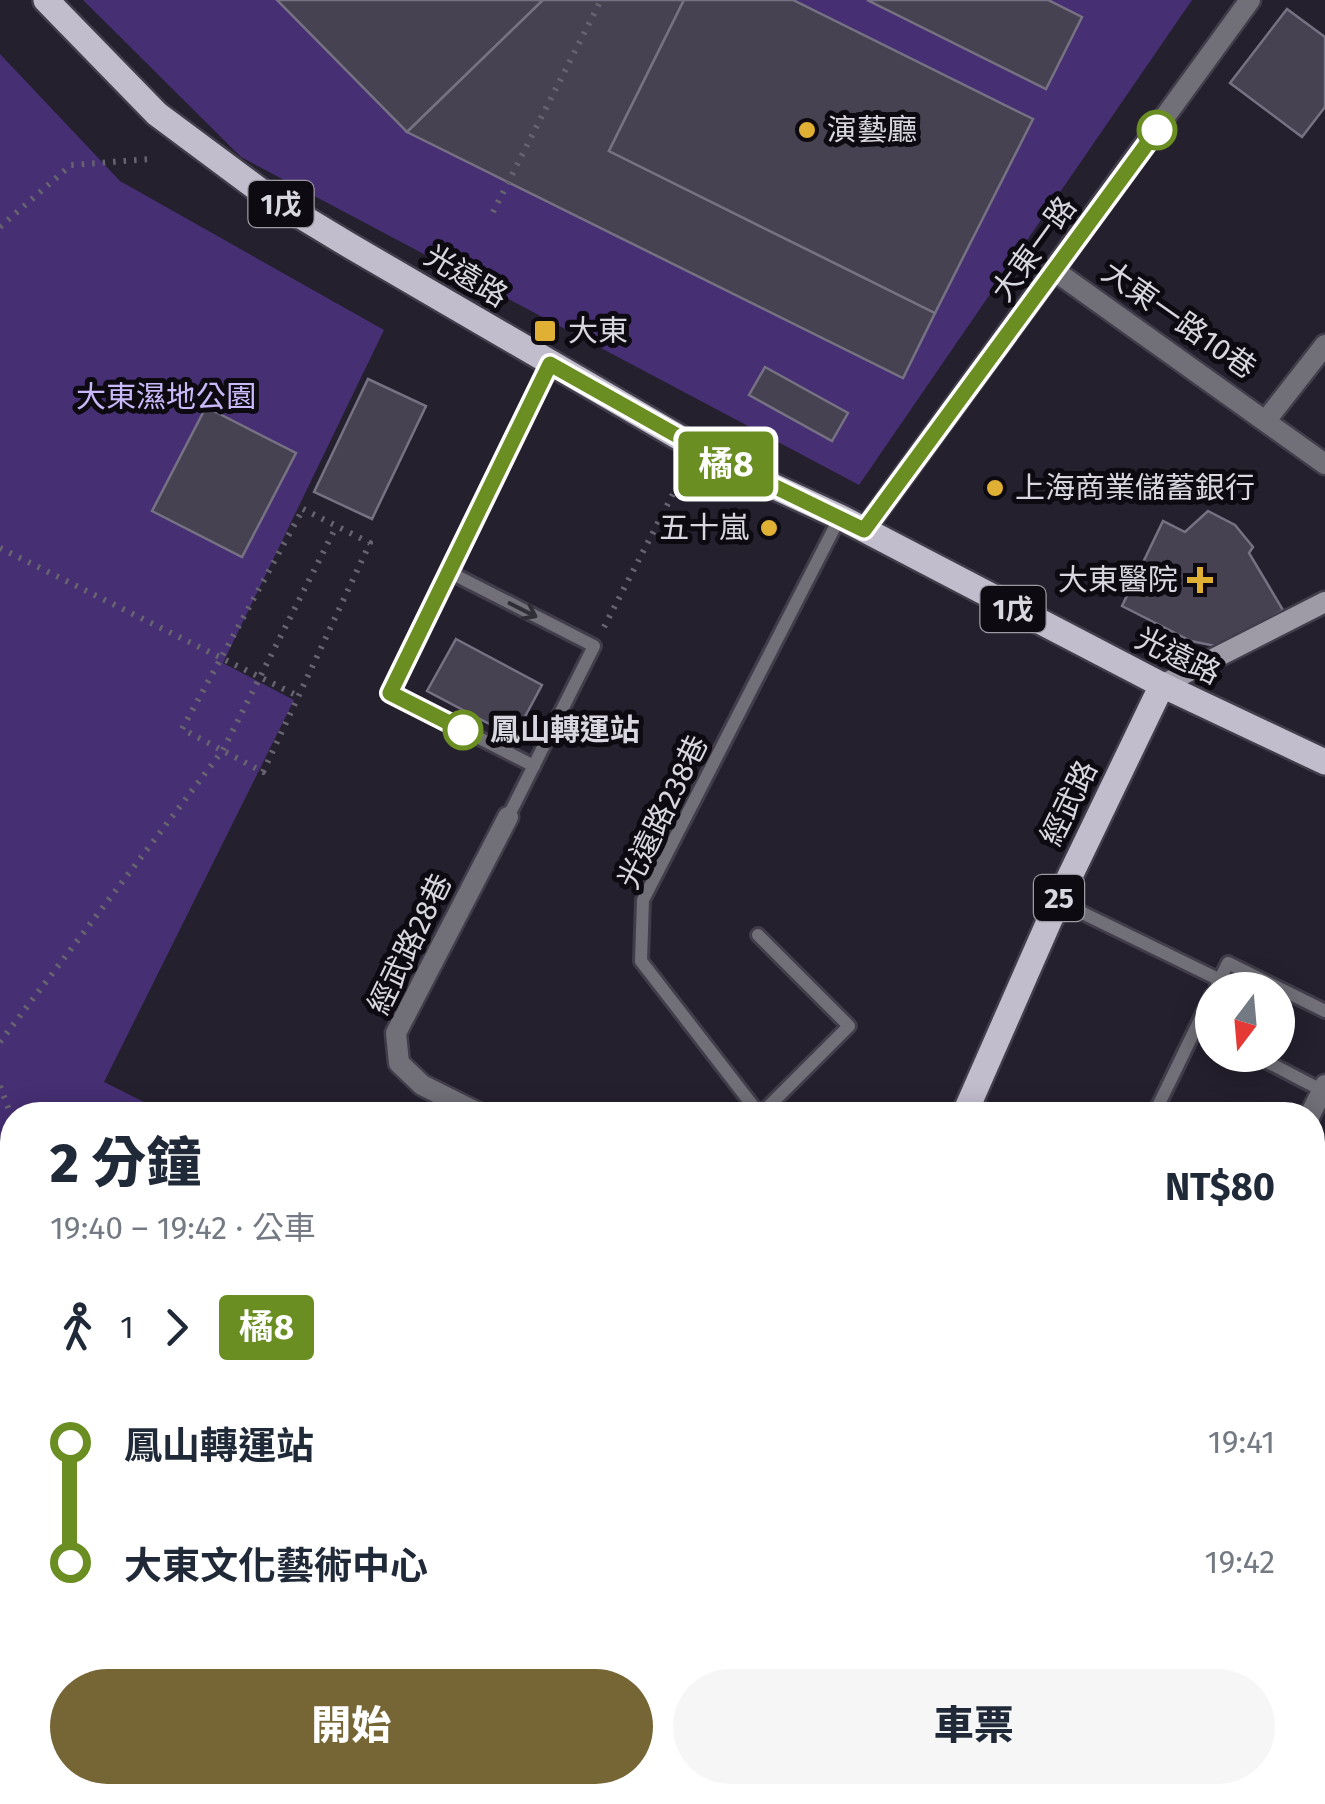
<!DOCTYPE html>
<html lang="zh-TW">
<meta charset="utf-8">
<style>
body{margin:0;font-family:"Fira Sans","Noto Sans TC",sans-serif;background:#f6f6f7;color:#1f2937;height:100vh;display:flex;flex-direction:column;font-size:38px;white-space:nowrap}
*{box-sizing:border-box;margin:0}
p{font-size:32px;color:#747a83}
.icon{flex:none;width:55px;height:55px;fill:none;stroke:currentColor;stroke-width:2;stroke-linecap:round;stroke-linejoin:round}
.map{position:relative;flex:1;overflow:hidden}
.side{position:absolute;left:0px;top:1102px;width:1325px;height:702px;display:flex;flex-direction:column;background:#fff;border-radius:40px 40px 0 0;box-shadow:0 5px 25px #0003}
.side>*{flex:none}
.badge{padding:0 20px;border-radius:8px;font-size:35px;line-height:65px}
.needle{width:65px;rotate:196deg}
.controls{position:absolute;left:1195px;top:972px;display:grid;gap:20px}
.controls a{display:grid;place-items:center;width:100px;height:100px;border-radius:50%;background:#fff;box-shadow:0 5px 25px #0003;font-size:50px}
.map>.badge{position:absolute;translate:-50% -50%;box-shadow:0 0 0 5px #fff}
.legs{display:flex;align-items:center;gap:15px;height:110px;padding:0 50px;font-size:32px}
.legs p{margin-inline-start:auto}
.summary{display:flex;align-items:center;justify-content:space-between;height:170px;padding:0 50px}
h1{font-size:55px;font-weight:800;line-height:75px}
.button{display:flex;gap:20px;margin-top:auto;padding:20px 50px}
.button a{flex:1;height:115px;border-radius:60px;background:#766636;color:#fff;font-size:40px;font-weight:800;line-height:115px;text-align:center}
.button a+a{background:#f6f6f7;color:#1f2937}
ul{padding:0 50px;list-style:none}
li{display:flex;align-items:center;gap:35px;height:120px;font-size:38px}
li i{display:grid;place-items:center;width:15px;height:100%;margin:0 12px;background:currentColor}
li i::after{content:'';width:25px;height:25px;margin:-12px;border:8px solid;border-radius:50%;background:#fff}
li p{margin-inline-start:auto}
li:first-child i{background:linear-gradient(#0000 50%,currentColor 0)}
li:last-child i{background:linear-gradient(currentColor 50%,#0000 0)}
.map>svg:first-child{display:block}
</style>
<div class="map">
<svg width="1325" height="1804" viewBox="0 0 1325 1804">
<rect width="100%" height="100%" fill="#24202e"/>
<g fill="#462f73">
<polygon points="83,0 1192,0 859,485 241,157"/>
<polygon points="0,54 120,181 384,330 223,663 294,700 104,1082 170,1115 12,1115 12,1792 129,1793 121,1804 0,1804"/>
</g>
<g fill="#464251" stroke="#767283" stroke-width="2.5">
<polygon points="277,0 543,0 407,132"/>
<polygon points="543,0 684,0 609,151 935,313 903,378 407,132"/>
<polygon points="684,0 793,0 1033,119 935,313 609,151"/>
<polygon points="867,0 1048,0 1082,17 1046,89"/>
<polygon points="1287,9 1325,37 1325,107 1302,137 1230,83"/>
<polygon points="765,367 848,413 832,441 749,395"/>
<polygon points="368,379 426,406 372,519 314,492"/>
<polygon points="206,407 296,453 242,557 152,511"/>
<polygon points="1208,511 1235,525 1253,547 1249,553 1283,610 1220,647 1191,641 1122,606 1163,521 1185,532"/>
<polygon points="456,639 542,685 514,737 427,691"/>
<polygon points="1312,1479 1325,1487 1325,1536 1312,1557"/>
<polygon points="249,1792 365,1792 374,1803 379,1792 424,1792 449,1804 230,1804"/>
</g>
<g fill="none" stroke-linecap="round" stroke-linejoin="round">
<g stroke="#413d4a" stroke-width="18">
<g id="lane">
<polyline points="451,573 594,646 508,817"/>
<polyline points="534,766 391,693 550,364"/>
<polyline points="1058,901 1220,980"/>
<polyline points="758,935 849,1026 760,1115"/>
<polyline points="1217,985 1228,963 1325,1011"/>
<polyline points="1254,1055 1325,1092"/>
<polyline points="760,1115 641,961 643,900 840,517"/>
<polyline points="1176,1115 1158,1106 1212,995"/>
<polyline points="1312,1187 1325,1193"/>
</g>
</g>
<g stroke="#413d4a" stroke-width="25">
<g id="street">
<polyline points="1055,271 1325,464"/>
<polyline points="1267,419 1325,345"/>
<polyline points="864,530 1250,0"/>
<polyline points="969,1104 986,1115"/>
<polyline points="482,1115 422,1085 399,1063 396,1033 508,817"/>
<polyline points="1310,1115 1325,1085"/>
<polyline points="1312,1313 1325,1321"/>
<polyline points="1312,1641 1325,1618"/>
<polyline points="1012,1792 1030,1804"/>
<polyline points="890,1804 896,1792"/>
<polyline points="1227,1804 1233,1792"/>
</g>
</g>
<g stroke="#413d4a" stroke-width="25">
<polyline id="secondary" points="1162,685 1325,602"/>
</g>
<g stroke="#413d4a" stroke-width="30">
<g id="primary">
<polyline points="46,0 157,114 266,195 347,244 723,463 840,517 1162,685 1325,762"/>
<polyline points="964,1115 1058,901 1162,685"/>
<polyline points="630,1804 635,1792"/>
</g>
</g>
<g stroke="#676470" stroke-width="6" stroke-dasharray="2.5 8" stroke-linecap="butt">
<polyline points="493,212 601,0"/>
<polyline points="0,227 71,165 151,159"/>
<polygon points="303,509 370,543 263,772 182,729"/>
<polyline points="0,548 298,696"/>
<polyline points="604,627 675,490"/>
<polyline points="0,1042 223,750 336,527"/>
<polyline points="0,1086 12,1118"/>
<polyline points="0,1344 12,1314"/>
<polyline points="0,1537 12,1542"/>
</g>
<use href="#lane" stroke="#716f77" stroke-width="12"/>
<use href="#street" stroke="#716f77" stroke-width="20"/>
<use href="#secondary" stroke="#9e9ba7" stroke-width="20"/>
<use href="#primary" stroke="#c1bdcd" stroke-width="25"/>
</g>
<defs><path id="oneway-shaft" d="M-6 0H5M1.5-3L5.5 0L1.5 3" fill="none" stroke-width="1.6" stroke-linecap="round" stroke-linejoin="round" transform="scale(2.5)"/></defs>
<use stroke="#302e35" href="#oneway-shaft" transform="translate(523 610) rotate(27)"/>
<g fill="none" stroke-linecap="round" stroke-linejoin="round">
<g stroke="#fff" stroke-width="22">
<polyline id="line-1" points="463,730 390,693 550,364 724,462 864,530 1157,130"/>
</g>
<use href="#line-1" stroke="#6b8e23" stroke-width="15"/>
</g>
<g fill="#e0b034" stroke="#0d0b11" stroke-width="4">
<circle cx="807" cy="130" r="10"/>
<rect x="533" y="319" width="24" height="24" rx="5"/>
<circle cx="995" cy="488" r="10"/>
<circle cx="769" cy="528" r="10"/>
<path d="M1195 565h10v10h10v10h-10v10h-10v-10h-10v-10h10z"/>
</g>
<g fill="#fff" stroke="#6b8e23" stroke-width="5">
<circle cx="1157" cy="130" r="18"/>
<circle cx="463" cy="730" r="18"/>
</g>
<g text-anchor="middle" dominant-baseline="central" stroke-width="10" stroke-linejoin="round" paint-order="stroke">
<g fill="#0d0b11" stroke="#9b99a1" stroke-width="2.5">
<rect x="248.5" y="181" width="65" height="46" rx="8"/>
<rect x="980.5" y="586" width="65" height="46" rx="8"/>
<rect x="1034" y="875" width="50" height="46" rx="8"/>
</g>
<g font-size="28" font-weight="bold" fill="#d8d6df">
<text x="281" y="204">1戊</text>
<text x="1013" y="609">1戊</text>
<text x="1059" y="898">25</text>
</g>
<g font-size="30" fill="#d8d6df" stroke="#0d0b11" text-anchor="start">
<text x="827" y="130">演藝廳</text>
<text x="568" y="331">大東</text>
<text x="1015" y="488">上海商業儲蓄銀行</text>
<text x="749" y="528" text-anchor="end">五十嵐</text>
<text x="1178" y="580" text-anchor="end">大東醫院</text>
</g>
<g font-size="30" fill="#d8d6df" stroke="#0d0b11">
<text transform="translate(1034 249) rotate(-54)">大東一路</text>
<text transform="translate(466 276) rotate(31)">光遠路</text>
<text transform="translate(1179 320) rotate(35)">大東一路10巷</text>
<text transform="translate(1178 656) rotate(26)">光遠路</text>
<text transform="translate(1069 803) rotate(-64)">經武路</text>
<text transform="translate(663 812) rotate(-64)">光遠路238巷</text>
<text transform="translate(410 944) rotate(-64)">經武路28巷</text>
</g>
<g font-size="30" fill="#c9b9fa" stroke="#0d0b11">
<text x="166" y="397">大東濕地公園</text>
</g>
<g font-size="30" font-weight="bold" fill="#d8d6df" stroke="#0d0b11" text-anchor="start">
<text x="490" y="730">鳳山轉運站</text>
</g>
</g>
</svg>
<div class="controls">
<a><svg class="needle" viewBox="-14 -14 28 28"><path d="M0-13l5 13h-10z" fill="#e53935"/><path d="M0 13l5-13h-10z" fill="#747a83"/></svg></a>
</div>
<b class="badge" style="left:726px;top:464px;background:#6b8e23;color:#fff">橘8</b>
<section class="side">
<div class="summary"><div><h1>2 分鐘</h1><p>19:40 – 19:42 · 公車</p></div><b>NT$80</b></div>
<div class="legs"><svg class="icon" aria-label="walk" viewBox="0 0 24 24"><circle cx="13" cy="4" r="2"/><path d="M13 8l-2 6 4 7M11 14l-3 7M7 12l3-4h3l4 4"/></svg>1<svg class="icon" aria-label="forward" viewBox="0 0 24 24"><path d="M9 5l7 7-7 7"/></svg><b class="badge" style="background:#6b8e23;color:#fff">橘8</b></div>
<ul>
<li><i style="color:#6b8e23"></i><b>鳳山轉運站</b><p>19:41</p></li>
<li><i style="color:#6b8e23"></i><b>大東文化藝術中心</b><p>19:42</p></li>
</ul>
<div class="button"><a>開始</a><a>車票</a></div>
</section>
</div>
